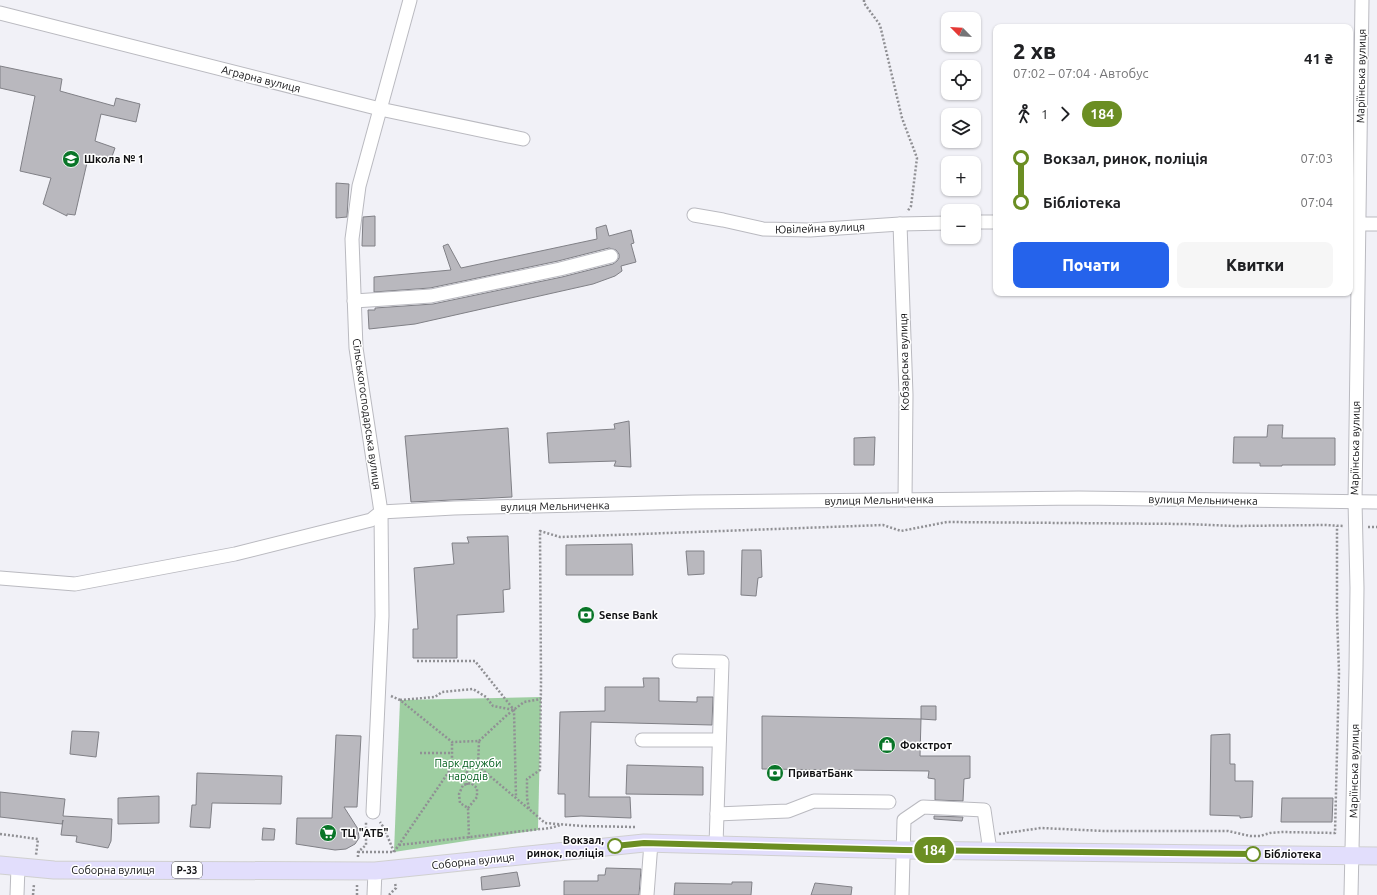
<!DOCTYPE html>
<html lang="uk">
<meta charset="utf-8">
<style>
body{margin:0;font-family:Ubuntu,sans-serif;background:#f6f6f6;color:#202124;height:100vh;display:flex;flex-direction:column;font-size:15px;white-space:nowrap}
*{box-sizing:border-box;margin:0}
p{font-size:13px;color:#757577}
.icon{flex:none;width:22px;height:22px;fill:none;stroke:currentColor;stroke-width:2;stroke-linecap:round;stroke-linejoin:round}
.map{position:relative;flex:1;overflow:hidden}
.details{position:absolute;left:993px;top:24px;width:360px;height:272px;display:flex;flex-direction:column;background:#fff;border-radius:8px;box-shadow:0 1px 3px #0004}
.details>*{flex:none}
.badge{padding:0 8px;border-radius:13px;font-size:14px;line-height:26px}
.needle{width:26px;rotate:294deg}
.controls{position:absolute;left:941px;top:12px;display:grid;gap:8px}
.controls a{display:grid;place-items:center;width:40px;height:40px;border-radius:8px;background:#fff;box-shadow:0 1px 3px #0004;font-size:20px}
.map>.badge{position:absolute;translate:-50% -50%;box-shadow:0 0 0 2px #fff}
.legs{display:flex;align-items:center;gap:6px;height:44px;padding:0 20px;font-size:13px}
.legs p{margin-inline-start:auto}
.summary{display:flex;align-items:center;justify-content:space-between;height:68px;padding:0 20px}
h1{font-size:22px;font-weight:800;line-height:30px}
.action{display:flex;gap:8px;margin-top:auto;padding:8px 20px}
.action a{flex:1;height:46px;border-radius:8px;background:#2563eb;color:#fff;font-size:16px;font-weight:800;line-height:46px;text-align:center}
.action a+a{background:#f6f6f6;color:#202124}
ul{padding:0 20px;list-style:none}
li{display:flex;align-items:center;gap:14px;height:44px;font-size:15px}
li i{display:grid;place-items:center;width:6px;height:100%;margin:0 5px;background:currentColor}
li i::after{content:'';width:10px;height:10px;margin:-5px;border:3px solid;border-radius:50%;background:#fff}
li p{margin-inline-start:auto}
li:first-child i{background:linear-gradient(#0000 50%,currentColor 0)}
li:last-child i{background:linear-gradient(currentColor 50%,#0000 0)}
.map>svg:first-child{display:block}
</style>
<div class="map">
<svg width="1377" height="895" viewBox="0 0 1377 895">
<rect width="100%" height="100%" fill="#f1f1f7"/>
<polygon fill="#9ecea1" points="541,697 538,830 394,852 400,700"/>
<g fill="#b9b8be" stroke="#808086">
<polygon points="0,66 62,79 60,91 114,106 116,98 140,104 136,122 101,114 95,141 115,148 110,162 89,154 75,215 67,214 67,216 43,204 51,178 20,171 35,96 0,88"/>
<polygon points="336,183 349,184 347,217 336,218"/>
<polygon points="375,216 375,246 362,246 363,217"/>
<polygon points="606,225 609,236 631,230 634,243 631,244 636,262 621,266 622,271 615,276 593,284 415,324 369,329 368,310 375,310 375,308 433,304 562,277 613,264 617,261 619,258 619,254 616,250 609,248 558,261 430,288 374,292 374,277 451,270 443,246 448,244 461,268 597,239 596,228"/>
<polygon points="629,421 631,467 614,466 616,461 549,463 547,433 615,429 614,424"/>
<polygon points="1268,425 1283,425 1282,438 1335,438 1335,465 1282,465 1282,466 1260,466 1260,463 1233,463 1234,437 1267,437"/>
<polygon points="508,428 512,497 411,502 405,436"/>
<polygon points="875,437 874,465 854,465 854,438"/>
<polygon points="508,536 510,589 503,590 504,612 457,615 457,658 413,658 413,629 418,629 414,568 454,564 452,543 469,543 467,537"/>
<polygon points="632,544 633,575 566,575 566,545"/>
<polygon points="742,550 761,550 762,577 758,578 756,596 741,595"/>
<polygon points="686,551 704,551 704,574 688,575"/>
<polygon points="643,678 659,678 659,701 697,702 697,697 713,697 712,725 591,722 589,797 630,797 631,818 581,816 565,817 565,794 558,794 560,712 605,711 605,687 644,687"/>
<polygon points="921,706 936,706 936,720 921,719"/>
<polygon points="762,716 921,719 920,756 970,756 970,778 964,779 963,801 935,800 935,779 928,778 929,771 762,769"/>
<polygon points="72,731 99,732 96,757 70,754"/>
<polygon points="1230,734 1230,764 1235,764 1235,781 1253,781 1252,817 1240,818 1240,816 1210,815 1211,735"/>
<polygon points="336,735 361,736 357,807 344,807 358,829 359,838 355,844 346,849 335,850 296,844 297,818 332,818"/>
<polygon points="627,765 703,767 703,795 626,794"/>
<polygon points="197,773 282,776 281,804 212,803 210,828 190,827 192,805 196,805"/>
<polygon points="0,792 65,799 63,816 112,819 111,841 108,848 76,842 77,836 61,835 63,820 62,824 0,817"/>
<polygon points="159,796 159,823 118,824 118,798"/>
<polygon points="1282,798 1333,798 1332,822 1281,822"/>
<polygon points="934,816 963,817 962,821 934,819"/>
<polygon points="263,828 275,829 274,840 262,840"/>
<polygon points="606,868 641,869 639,895 564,895 564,881 598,881 598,875 605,875"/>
<polygon points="517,872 520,886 482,890 481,877"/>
<polygon points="732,882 752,882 751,895 674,895 675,883 732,884"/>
<polygon points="815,883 852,887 851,895 811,895"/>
</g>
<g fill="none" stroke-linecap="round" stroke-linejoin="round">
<g stroke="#babac0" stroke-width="15">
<g id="minor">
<polyline points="0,13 380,109 523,139"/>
<polyline points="694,215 723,220 763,229 810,230 900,224 948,223"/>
<polyline points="974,222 996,222"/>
<polyline points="900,224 906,395 905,500"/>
<polyline points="1351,224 1377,224"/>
<polyline points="354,301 431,296 560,269 611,256"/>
<polyline points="0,578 75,584 235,554 371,520 381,512 454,508 693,502 1079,498 1377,502"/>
<polyline points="679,661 722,662 716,845"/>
<polyline points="642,740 719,740"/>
<polyline points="373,812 382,616 381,512 356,348 352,239 359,186 410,0"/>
<polyline points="717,814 788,811 814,801 889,802"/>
<polyline points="17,895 18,867"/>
<polyline points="374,895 375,871"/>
<polyline points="647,895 651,843"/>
<polyline points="902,895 904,820 923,807 984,810 990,851"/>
<polyline points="1351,895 1356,668 1357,588 1355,501 1362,0"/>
</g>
</g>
<g stroke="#d0d0d0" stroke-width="19">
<polyline id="major" points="0,865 54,870 375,871 644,843 903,850 1377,856"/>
</g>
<g stroke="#909094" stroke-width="2.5" stroke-dasharray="2 2" stroke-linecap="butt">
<polyline points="864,0 864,3 880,25 902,118 917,158 911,206 907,212"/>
<polyline points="1368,527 1377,527"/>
<polyline points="417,661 475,661 514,710 516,798"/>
<polyline points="391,696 400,700 452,742 479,741 478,766 452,767 452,742"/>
<polyline points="400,700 435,697 442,692 473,689 486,697 493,706 514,710"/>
<polyline points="479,741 507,715 524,702 541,699"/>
<polyline points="420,753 452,753"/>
<polyline points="478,766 530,810"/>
<polyline points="467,785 467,766"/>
<polyline points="468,808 477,797 477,788 471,783 463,785 459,794 460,803 468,808 469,838"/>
<polyline points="635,827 582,826 545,823 529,809 527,798 527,779 540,770 541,681 540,531 560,537 883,525 901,531 947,522 1187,524 1234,526 1325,525 1343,526"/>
<polyline points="0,834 38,839 36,855"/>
<polyline points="999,834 1041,828 1104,831 1228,831 1250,836 1260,836 1270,833 1282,832 1335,833 1339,672 1337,614 1337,526"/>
<polyline points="399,845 550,828 561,825"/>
<polyline points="358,852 394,852 384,828 380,822"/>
<polyline points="394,852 452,767"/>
<polyline points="358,857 358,852 366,845 366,822"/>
<polyline points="33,895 34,884"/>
<polyline points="357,895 357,885"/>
<polyline points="389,895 396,888 395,883"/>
</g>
<use href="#minor" stroke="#fff" stroke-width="13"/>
<use href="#major" stroke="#e2defc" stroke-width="17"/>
</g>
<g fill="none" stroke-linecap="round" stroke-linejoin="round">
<g stroke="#fff" stroke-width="9">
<polyline id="line-1" points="615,846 644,843 903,850 1253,854"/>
</g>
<use href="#line-1" stroke="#6b8e23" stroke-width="6"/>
</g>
<defs>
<g id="school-disc" transform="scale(0.9)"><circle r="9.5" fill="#097528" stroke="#fff"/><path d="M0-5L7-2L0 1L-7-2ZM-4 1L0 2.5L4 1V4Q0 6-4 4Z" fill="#fff"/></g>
<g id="bank-disc" transform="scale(0.9)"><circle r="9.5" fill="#097528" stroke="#fff"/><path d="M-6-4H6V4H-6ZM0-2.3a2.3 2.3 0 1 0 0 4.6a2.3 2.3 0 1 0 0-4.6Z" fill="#fff"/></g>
<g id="shop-disc" transform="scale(0.9)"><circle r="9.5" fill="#097528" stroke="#fff"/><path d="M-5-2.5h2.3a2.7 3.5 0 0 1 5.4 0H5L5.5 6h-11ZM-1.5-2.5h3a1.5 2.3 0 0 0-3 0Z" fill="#fff"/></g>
<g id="supermarket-disc" transform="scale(0.9)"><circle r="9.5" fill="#097528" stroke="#fff"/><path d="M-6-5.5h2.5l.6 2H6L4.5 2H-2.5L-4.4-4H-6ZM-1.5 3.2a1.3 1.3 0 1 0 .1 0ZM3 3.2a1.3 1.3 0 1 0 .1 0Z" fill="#fff"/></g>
</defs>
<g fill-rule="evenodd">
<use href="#school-disc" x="71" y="159"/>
<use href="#bank-disc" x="586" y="615"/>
<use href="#shop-disc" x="887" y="745"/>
<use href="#bank-disc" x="775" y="773"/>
<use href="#supermarket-disc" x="328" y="833"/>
</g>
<g fill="#fff" stroke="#6b8e23" stroke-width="2">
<circle cx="615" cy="846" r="7"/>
<circle cx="1253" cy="854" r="7"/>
</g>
<g text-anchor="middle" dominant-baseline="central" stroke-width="3" stroke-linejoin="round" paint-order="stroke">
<rect fill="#fff" stroke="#59595a" stroke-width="1" x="172" y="862" width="30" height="16" rx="3"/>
<g font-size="10" font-weight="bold" fill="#121214">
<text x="187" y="870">Р-33</text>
</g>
<g font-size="11" fill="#121214" stroke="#fff">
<text transform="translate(1361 76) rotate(-89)">Маріїнська вулиця</text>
<text transform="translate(261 79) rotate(14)">Аграрна вулиця</text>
<text transform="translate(820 228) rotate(-2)">Ювілейна вулиця</text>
<text transform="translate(904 362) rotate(-91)">Кобзарська вулиця</text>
<text transform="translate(367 414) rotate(82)">Сільськогосподарська вулиця</text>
<text transform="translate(1355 448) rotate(-89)">Маріїнська вулиця</text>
<text transform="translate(879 500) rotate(-1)">вулиця Мельниченка</text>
<text transform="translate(1203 500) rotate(1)">вулиця Мельниченка</text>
<text transform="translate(555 506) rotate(-1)">вулиця Мельниченка</text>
<text transform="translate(1354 771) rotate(-89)">Маріїнська вулиця</text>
<text transform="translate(473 861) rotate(-6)">Соборна вулиця</text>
<text x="113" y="870">Соборна вулиця</text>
</g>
<g font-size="11" font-weight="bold" fill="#121214" stroke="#fff" text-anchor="start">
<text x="84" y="159">Школа № 1</text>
<text x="599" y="615">Sense Bank</text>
<text x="900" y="745">Фокстрот</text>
<text x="788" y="773">ПриватБанк</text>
<text x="341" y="833">ТЦ "АТБ"</text>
</g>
<g font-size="11" fill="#025f1d" stroke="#fff">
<text x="468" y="763">Парк дружби<tspan x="468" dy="13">народів</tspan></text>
</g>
<g font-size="11" font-weight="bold" fill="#121214" stroke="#fff" text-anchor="end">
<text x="604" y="840">Вокзал,<tspan x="604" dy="13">ринок, поліція</tspan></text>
<text x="1264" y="854" text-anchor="start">Бібліотека</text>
</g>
</g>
</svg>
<div class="controls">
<a><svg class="needle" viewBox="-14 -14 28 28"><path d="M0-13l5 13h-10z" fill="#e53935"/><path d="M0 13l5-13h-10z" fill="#757577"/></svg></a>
<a><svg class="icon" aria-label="locate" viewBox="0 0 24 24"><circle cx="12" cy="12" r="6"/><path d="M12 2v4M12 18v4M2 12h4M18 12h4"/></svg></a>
<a><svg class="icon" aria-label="layers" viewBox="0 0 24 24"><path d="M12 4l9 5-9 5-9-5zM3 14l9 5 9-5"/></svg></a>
<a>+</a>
<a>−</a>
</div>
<b class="badge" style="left:934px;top:850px;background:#6b8e23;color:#fff">184</b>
<section class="details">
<div class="summary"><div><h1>2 хв</h1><p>07:02 – 07:04 · Автобус</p></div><b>41 ₴</b></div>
<div class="legs"><svg class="icon" aria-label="walk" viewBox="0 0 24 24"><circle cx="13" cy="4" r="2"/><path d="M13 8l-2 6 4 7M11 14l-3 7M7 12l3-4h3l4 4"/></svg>1<svg class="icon" aria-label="forward" viewBox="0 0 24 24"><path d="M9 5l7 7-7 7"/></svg><b class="badge" style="background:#6b8e23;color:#fff">184</b></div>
<ul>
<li><i style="color:#6b8e23"></i><b>Вокзал, ринок, поліція</b><p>07:03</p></li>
<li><i style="color:#6b8e23"></i><b>Бібліотека</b><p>07:04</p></li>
</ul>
<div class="action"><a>Почати</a><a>Квитки</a></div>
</section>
</div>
